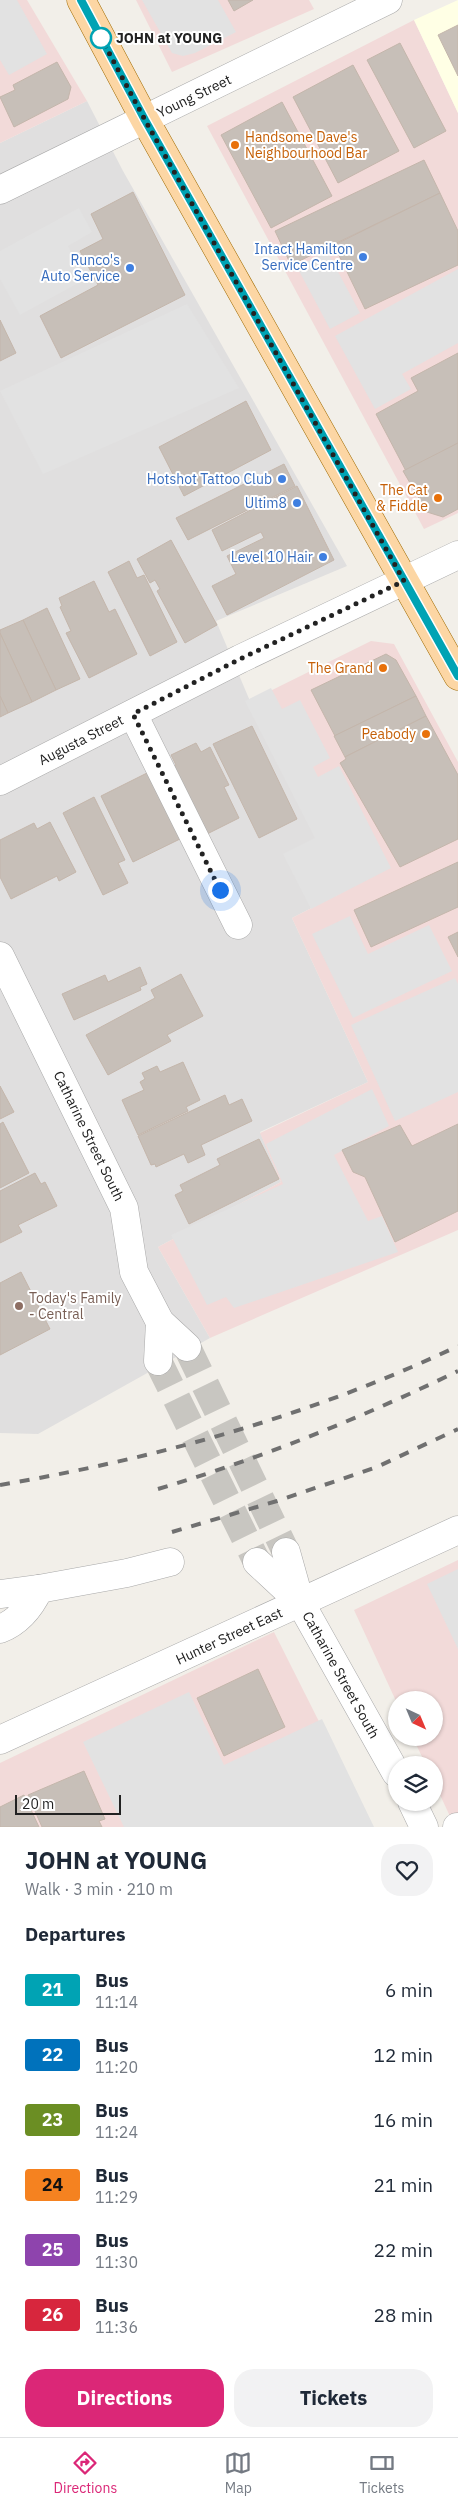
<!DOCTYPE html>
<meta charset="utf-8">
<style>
body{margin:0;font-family:"IBM Plex Sans",sans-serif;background:#f2f2f3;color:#1f2937;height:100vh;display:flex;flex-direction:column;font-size:19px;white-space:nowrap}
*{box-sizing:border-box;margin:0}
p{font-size:16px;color:#747a83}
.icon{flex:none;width:28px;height:28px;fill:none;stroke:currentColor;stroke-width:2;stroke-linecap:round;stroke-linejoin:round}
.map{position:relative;height:1827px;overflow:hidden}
.drawer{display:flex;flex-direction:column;background:#fff;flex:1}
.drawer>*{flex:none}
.badge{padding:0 10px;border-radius:4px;font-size:18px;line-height:32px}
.needle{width:32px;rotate:136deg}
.fabs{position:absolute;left:388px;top:1691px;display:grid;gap:10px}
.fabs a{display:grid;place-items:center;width:55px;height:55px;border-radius:50%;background:#fff;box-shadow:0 1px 4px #0004;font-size:25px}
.scale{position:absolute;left:15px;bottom:12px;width:106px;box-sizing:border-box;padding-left:5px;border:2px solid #222;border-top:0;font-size:14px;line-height:18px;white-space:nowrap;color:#222;-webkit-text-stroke:4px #fff;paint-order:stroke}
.you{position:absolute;width:25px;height:25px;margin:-12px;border:4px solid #fff;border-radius:50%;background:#1a73e8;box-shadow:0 0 0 8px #1a73e833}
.map>.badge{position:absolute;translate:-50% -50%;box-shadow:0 0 0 2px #fff}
h2{padding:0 25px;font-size:19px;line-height:45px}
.round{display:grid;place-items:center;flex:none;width:52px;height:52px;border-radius:20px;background:#f2f2f3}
.head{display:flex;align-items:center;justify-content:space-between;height:85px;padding:0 25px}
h1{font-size:24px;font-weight:700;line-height:38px}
.primary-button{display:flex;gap:10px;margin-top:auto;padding:10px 25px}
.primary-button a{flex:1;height:58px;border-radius:20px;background:#db2777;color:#fff;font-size:20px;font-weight:700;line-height:58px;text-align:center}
.primary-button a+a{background:#f2f2f3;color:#1f2937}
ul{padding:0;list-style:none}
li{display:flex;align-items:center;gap:15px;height:65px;padding:0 25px}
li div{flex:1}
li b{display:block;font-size:19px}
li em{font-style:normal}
li .badge{min-width:55px;font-weight:700;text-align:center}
.tab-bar{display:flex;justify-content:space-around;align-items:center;height:70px;border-top:1px solid #e0e1e3;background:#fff;font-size:14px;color:#747a83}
.tab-bar a{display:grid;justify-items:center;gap:2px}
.tab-bar .selected{color:#db2777}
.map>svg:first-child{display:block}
</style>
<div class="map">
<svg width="458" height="1827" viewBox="0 0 458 1827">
<rect width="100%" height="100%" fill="#f2efe9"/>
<polygon fill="#e0dfdf" points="87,101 123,171 347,566 216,621 250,701 345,891 292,918 368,1082 260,1132 281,1182 158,1247 210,1338 38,1434 0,1433 0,143"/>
<g fill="#f2dad9">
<polygon points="0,0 27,0 87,101 0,143"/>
<polygon points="136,0 309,0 314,9 172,72"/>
<polygon points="414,20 458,113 458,513 424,529 207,126"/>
<polygon points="371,641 394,644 458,762 458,1230 210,1338 158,1247 281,1182 260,1133 368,1082 292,918 345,891 250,701"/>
<polygon points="458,1560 458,1827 455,1827 434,1782 434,1765 426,1765 413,1738 434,1738 434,1700 396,1701 354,1610"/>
<polygon points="274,1632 372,1827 0,1827 0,1763"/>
</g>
<polygon fill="#ffffe5" points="458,0 458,113 414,20"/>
<g fill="#e2e2e2">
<polygon points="0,0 17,0 47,54 9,75 0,60"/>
<polygon points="142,0 218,0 236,32 195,53 183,56 172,53"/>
<polygon points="79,208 92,232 68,246 86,279 20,315 0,279 0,251"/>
<polygon points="327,251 360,313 330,329 297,267"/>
<polygon points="458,269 458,343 402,374 411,389 375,409 335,336"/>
<polygon points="187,304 239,388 43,474 0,391"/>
<polygon points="271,688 282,709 300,700 330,758 313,767 318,777 339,766 391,868 311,909 283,854 315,838 245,701"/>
<polygon points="350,916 368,954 429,925 452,971 353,1018 312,934"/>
<polygon points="455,978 458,984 458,1092 395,1121 351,1025"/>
<polygon points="372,1089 389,1126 334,1155 368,1221 382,1216 398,1252 234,1308 226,1297 207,1305 171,1235 283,1184 266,1144"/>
<polygon points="458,1569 458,1649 427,1584"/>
<polygon points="189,1692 224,1765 322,1719 374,1827 124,1827 83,1742"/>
</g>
<g fill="#c7bfb8" stroke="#c4b6ab">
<polygon points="228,0 253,0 234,11"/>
<polygon points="458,25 458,76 438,35"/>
<polygon points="400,43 446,131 414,148 367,60"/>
<polygon points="57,62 71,87 68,99 14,127 0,97 15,90 13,85"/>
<polygon points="353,65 399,151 338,183 293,97"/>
<polygon points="282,102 332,196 271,228 221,135"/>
<polygon points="424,160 440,193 291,265 275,231"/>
<polygon points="133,192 185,295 61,358 40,316 98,285 80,251 103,239 91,214"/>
<polygon points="440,193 458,231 458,265 365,309 334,245"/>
<polygon points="0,320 16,353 0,361"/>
<polygon points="458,353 458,443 406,471 376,414 418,391 411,378"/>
<polygon points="246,401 271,450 184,496 159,447"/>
<polygon points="458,443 458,509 443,517 427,512 403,471"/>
<polygon points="284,464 295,486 188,540 176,518"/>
<polygon points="297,486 334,560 227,615 212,586 236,574 227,556 264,538 261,532 222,551 212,530"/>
<polygon points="171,540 217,625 185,643 157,591 160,589 155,580 150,583 137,559"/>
<polygon points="129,561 137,578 144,575 177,642 150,656 108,572"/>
<polygon points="94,581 109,612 115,609 137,654 89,678 66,633 71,631 60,607 62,606 59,598"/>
<polygon points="47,608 80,679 56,690 23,620"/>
<polygon points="23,620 56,690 32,702 0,633 0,630"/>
<polygon points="0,633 32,702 8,713 0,696"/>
<polygon points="386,654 396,660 416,696 335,736 311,690"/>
<polygon points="0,696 8,713 0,717"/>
<polygon points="416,696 426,716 345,757 334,736"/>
<polygon points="426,716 458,775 458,839 400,867 340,763 346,759 345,757"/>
<polygon points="252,726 297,819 259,838 213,744"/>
<polygon points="196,743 201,752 210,747 229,785 224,787 239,818 199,838 165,770 176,765 171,755"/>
<polygon points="151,771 182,838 133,862 101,796"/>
<polygon points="94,797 125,860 118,863 128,883 103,895 63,813"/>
<polygon points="50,822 76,872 59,881 57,876 11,899 0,877 0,840 34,823 37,829"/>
<polygon points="458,862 458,907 371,947 354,910"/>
<polygon points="458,932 458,957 448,937"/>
<polygon points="140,967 147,984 140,987 141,990 74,1020 62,994 105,975 108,982"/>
<polygon points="181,974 203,1016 167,1035 171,1041 108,1075 86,1035 155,998 151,990"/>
<polygon points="183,1062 200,1100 186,1107 188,1111 138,1135 122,1100 144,1090 140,1082 145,1079 142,1073 157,1066 160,1072"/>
<polygon points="0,1086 14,1112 0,1119"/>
<polygon points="225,1095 229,1105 242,1099 252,1121 201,1145 205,1155 188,1163 184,1154 156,1167 155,1164 151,1165 138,1136"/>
<polygon points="3,1122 29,1173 0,1188 0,1124"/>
<polygon points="458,1124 458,1211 395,1242 365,1177 353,1172 342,1150 400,1125 412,1146"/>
<polygon points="259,1139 279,1179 189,1224 175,1195 183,1191 180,1185 220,1165 217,1159"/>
<polygon points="35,1173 41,1184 45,1182 57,1206 18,1225 22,1232 0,1243 0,1191"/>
<polygon points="21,1272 50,1329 0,1355 0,1283"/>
<polygon points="258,1669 285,1727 224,1756 197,1698"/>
<polygon points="84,1771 105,1819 99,1821 102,1827 42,1827 28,1795"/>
<polygon points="24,1795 39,1827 0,1827 0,1807"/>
</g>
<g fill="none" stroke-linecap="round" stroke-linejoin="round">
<g stroke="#c8c6c1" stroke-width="28" stroke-dasharray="28 14" stroke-linecap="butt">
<polyline points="187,1347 286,1552"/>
<polyline points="158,1361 257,1562"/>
</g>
<g stroke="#a9a9a9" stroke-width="29">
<g id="minor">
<polyline points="0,190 388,0"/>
<polyline points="133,714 238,925"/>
<polyline points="0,781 240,659 458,555"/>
<polyline points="0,956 124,1208 134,1272 160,1322 187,1347"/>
<polyline points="158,1361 160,1322"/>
<polyline points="286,1552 300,1602 396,1773"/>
<polyline points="257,1562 299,1601"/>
<polyline points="39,1589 127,1573 170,1562"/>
<path d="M0,1594L39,1589C31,1606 18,1622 0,1629"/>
<polyline points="0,1740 458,1530"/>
<polyline points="412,1802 424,1827"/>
<polyline points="457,1827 458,1827"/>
</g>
</g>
<g stroke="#a06b00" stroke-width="29">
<polyline id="major" points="81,0 145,120 458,676"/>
</g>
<use href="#minor" stroke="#fff" stroke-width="28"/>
<use href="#major" stroke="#fcd6a4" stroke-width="28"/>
<g stroke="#707070" stroke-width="4" stroke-dasharray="10 10" stroke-linecap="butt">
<path d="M0,1485C158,1458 313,1415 458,1346"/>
<path d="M158,1489C262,1458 361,1418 458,1371"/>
<polyline points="172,1532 277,1501 377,1467 458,1429"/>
</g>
</g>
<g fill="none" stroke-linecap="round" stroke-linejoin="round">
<g stroke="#fff" stroke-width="11">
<polyline id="line" points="81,0 145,120 458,676"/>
</g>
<use href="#line" stroke="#00a3b4" stroke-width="8"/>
<polyline stroke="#222" stroke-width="5" stroke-dasharray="0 9" points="101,38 145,120 404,581 240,659 133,714 220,890"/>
</g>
<circle fill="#fff" stroke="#00a3b4" stroke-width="2.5" cx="101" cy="38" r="10"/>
<g fill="#e8710a" stroke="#fff" stroke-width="2">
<circle cx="235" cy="145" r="5"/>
<circle cx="438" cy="498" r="5"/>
<circle cx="383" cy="668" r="5"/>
<circle cx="426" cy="734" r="5"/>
</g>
<g fill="#3f7fe0" stroke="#fff" stroke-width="2">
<circle cx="363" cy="257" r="5"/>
<circle cx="130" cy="268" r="5"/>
<circle cx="282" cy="479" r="5"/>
<circle cx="297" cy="503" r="5"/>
<circle cx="323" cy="557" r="5"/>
</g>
<circle fill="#8d6e63" stroke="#fff" stroke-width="2" cx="19" cy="1306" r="5"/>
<g text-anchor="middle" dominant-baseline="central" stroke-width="4" stroke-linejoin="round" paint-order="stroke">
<g font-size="14" font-weight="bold" fill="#222" stroke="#fff" text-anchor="start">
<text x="116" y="38">JOHN at YOUNG</text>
</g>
<g font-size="14" fill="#222" stroke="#fff">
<text transform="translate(194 96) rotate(-26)">Young Street</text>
<text transform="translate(81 740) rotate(-27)">Augusta Street</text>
<text transform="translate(89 1136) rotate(64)">Catharine Street South</text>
<text transform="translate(229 1636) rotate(-25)">Hunter Street East</text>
<text transform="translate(341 1675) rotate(61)">Catharine Street South</text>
</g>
<g font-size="14" fill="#c56008" stroke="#fff" text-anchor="end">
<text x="245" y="137" text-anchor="start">Handsome Dave's<tspan x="245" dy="16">Neighbourhood Bar</tspan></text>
<text x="428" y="490">The Cat<tspan x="428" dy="16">&amp; Fiddle</tspan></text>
<text x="373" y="668">The Grand</text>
<text x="416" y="734">Peabody</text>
</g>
<g font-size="14" fill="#366cbe" stroke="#fff" text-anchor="end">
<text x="353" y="249">Intact Hamilton<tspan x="353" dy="16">Service Centre</tspan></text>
<text x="120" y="260">Runco's<tspan x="120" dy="16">Auto Service</tspan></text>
<text x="272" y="479">Hotshot Tattoo Club</text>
<text x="287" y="503">Ultim8</text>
<text x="313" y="557">Level 10 Hair</text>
</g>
<g font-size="14" fill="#785e54" stroke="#fff" text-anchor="start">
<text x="29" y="1298">Today's Family<tspan x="29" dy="16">- Central</tspan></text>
</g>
</g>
</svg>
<div class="fabs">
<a><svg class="needle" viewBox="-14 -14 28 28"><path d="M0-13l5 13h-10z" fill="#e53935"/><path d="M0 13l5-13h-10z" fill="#747a83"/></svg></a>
<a><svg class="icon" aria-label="layers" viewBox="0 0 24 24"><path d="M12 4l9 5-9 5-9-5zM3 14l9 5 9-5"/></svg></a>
</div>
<div class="scale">20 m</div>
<div class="you" style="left:220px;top:890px"></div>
</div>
<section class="drawer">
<div class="head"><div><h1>JOHN at YOUNG</h1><p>Walk · 3 min · 210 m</p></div><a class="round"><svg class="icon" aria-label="heart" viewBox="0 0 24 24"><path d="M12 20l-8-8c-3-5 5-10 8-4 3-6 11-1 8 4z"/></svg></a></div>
<h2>Departures</h2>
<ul>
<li><span class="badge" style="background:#00a3b4;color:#fff">21</span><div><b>Bus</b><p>11:14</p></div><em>6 min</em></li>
<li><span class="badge" style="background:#0072bc;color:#fff">22</span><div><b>Bus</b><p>11:20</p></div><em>12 min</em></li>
<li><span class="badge" style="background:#6b8e23;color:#fff">23</span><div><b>Bus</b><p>11:24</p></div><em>16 min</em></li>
<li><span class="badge" style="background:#f58220;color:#111">24</span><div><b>Bus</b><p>11:29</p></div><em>21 min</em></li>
<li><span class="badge" style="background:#8e44ad;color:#fff">25</span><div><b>Bus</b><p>11:30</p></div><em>22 min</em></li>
<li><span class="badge" style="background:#d7263d;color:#fff">26</span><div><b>Bus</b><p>11:36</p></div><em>28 min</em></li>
</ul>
<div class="primary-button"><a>Directions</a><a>Tickets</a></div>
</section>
<nav class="tab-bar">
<a class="selected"><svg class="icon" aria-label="directions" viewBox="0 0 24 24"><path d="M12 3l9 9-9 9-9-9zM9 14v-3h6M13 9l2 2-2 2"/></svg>Directions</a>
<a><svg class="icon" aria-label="map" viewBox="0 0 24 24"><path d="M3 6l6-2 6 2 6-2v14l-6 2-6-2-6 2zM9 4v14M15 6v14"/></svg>Map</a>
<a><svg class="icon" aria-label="tickets" viewBox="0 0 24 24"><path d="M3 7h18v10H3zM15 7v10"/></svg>Tickets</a>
</nav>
